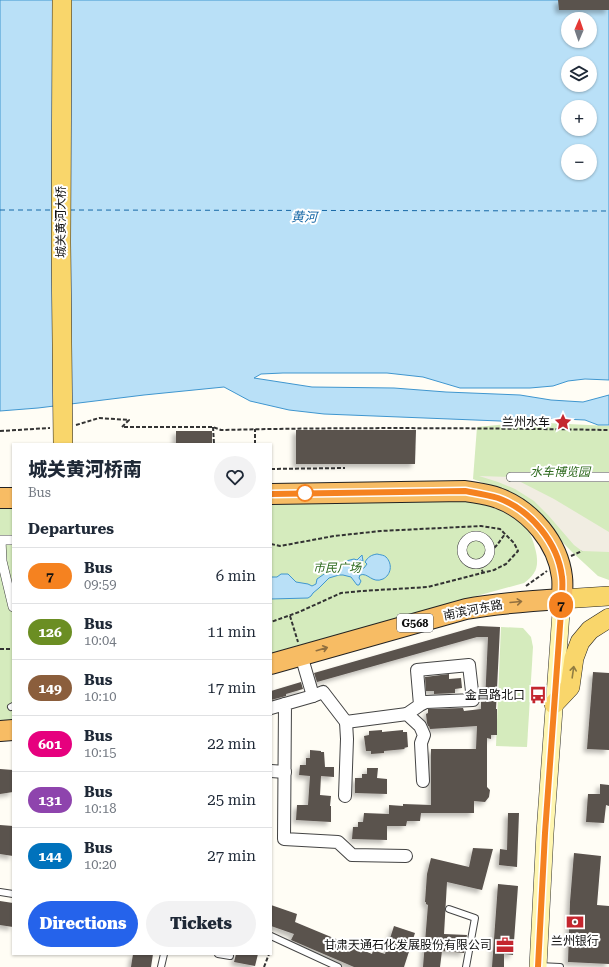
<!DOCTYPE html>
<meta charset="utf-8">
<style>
body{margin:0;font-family:"Roboto Serif","Noto Sans SC",serif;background:#f2f2f3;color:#1f2937;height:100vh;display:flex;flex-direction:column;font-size:15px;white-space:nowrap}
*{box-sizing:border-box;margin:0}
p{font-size:13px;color:#747a83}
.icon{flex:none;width:22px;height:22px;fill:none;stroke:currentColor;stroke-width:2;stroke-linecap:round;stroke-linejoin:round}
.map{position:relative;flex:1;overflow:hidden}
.details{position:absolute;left:12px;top:443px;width:260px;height:512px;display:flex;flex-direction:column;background:#fff;border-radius:0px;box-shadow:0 1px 3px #0004}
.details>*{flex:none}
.badge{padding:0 8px;border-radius:13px;font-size:14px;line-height:26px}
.needle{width:26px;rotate:2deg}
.tools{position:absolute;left:561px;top:12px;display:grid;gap:8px}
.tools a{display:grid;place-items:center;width:36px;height:36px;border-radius:50%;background:#fff;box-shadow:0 1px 3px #0004;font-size:20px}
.map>.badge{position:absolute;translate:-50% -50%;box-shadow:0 0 0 2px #fff}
h2{padding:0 16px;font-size:15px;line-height:36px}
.round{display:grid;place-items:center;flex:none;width:42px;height:42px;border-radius:21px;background:#f2f2f3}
.overview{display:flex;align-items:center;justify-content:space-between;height:68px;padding:0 16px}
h1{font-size:19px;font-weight:800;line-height:30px}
.cta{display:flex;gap:8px;margin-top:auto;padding:8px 16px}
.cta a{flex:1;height:46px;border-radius:24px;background:#2563eb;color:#fff;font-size:16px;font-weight:800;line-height:46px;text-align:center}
.cta a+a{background:#f2f2f3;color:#1f2937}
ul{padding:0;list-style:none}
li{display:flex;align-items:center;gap:12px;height:56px;padding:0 16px;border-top:1px solid #e0e1e3}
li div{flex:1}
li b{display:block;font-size:15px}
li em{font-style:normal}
li .badge{min-width:44px;font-weight:700;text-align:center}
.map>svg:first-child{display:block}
</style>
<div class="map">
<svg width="609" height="967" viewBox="0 0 609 967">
<defs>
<filter id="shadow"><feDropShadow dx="-3.5" dy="3.5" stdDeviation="2" flood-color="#0004"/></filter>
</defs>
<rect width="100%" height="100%" fill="#fffdf5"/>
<g fill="#d5ebbd">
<polygon points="527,422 609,426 609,580 598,576 571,551 529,508 502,490 473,479 477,427"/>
<path d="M445,501C455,501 466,501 476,502C489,504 519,518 527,529C532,536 534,544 536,552C539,567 536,574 524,583L271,653V504Z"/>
<rect x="0" y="506" width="13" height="216"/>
<polygon points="501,627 523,628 531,637 533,647 527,747 496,746"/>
</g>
<polygon fill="#f1ede2" points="479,476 511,477 554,499 609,532 609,552 582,551 574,545 548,515 534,501 515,489 498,482"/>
<g fill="#b9e0f7" stroke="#3f96cf" fill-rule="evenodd">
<path d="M0,0H609V380L585,379L568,381L553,386L530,388H460L423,377L387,373H283L261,374L254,378L312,387L394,388L446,392L520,395L551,400L583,402L609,395V425H598L585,420L540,418L525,422L324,414L289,410L250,401L224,387L144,395L38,408L0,411ZM568,19H590V41H568ZM568,63H590V85H568ZM568,107H590V129H568ZM568,151H590V173H568Z"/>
<path d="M377,554C381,555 384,555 386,557C393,564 391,575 383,579C372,584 368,572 360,575L359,578L361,581L359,585H357L351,577L343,575H339L329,578L319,588L313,593L311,596L308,598L271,599V577H277L281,574H288L296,582L308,584L312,586L316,584L317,579L327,572L342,568L346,561L354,559L357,560L362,555L363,561L360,560L357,565L359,569L364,568L367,564L365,562C368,557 371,555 377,554Z"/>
</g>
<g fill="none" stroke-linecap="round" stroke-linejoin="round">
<g stroke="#1768a6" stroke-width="1" stroke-dasharray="5 4" stroke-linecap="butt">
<polyline points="0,210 52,210"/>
<polyline points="70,210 609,211"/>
</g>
</g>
<g fill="#5a524d" filter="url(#shadow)">
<polygon points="558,0 609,0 609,10 559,10"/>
<polygon points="296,430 416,430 415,464 296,464"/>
<rect x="176" y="431" width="36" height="13"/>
<polygon points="478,626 500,627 496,709 497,709 497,735 491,735 491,739 487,738 487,787 490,790 489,797 485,802 474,801 474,813 421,813 420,821 407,821 406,826 387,826 387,840 352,839 353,827 358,827 358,822 363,822 364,813 389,814 389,805 403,806 403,804 431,805 431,749 476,749 477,726 430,729 429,726 428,726 427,723 426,714 428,713 428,709 463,708 464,711 481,709 481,702 485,702 488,637 477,637 317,682 314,673"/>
<polygon points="593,672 609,673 609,750 587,749"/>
<polygon points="449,674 449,679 461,678 462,688 455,689 455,693 434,694 434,691 426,691 425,677"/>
<polygon points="301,682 303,689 286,694 286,696 271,700 271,691"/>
<polygon points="382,730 382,732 403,730 403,732 407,732 408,747 404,748 405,749 384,751 384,753 371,754 371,751 366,751 364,736 369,735 369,731"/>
<polygon points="310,750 321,751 321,752 324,752 325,767 334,767 334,777 321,776 320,795 331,796 330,806 331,806 331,822 296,820 297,805 308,805 310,776 299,775 300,765 306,765 306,758 310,758"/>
<polygon points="367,768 378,768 377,778 387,779 387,794 355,793 355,778 362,778 362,774 367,774"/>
<polygon points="0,769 13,770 13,792 0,794"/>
<polygon points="600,784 609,785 609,806 606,805 604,823 586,822 588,794 600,794"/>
<polygon points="508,813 519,813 517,867 499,865 500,849 507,850"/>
<polygon points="0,825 13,826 13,856 0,854"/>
<polygon points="473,848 493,849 482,890 447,882 444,934 467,935 464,953 442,951 440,967 423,967 428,905 426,904 426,902 425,902 427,874 431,858 469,867"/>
<polygon points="574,853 601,856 597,905 609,906 609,964 568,962 570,902"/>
<polygon points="498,884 518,886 513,955 504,954 504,967 492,967"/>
<polygon points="0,901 13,903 13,927 0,925"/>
<polygon points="271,905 297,914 295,922 372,954 373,950 385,954 394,926 415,933 404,967 354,967 291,940 294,934 271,926"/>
<polygon points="133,954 153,954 151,967 131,967"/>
<polygon points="236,954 258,954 255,966 234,962"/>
</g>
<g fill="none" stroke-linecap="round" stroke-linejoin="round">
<g stroke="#444" stroke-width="8">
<g id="service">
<polyline points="11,707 13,706"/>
<polyline points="0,892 13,894"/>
<polyline points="449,909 475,918 466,967"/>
<polyline points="271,936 338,967"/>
<polyline points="218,954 230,956"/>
<polyline points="539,966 560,967"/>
<polyline points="161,967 164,954"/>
</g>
</g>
<g stroke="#444" stroke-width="10">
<g id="pedestrian">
<polyline points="511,477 609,477"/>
<circle cx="476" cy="550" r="14"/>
<polyline points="13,540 1,540 2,561 13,607"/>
</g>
</g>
<g stroke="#444" stroke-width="14">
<g id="minor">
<polyline points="301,655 313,696 285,704 284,839 338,842 352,855 406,856"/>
<polyline points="313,696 323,692 346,722 407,714 420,726 424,735 421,743 423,781"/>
<polyline points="271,708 285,704"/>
<polyline points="407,714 420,705 426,702 473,700 469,665 417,670 420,705"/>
<polyline points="271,771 285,772"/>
<polyline points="345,796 347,739 346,722"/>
</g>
</g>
<g stroke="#333" stroke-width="18">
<polyline id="secondary" points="538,967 545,833 562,599"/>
</g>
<g stroke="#222" stroke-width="20">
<g id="primary">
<polyline points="562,599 609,596"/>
<polyline points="554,704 570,687 574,658 580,642 590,630 609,618"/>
</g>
</g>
<g stroke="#222" stroke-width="22">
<g id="trunk">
<path d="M271,494L465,491C476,493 488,494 498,498C531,510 558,543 562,577C563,584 562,591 562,599C530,601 498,603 466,609L271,664"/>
<polyline points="0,498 13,498"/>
<polyline points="0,731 13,730"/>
</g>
</g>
<g stroke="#333" stroke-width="2" stroke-dasharray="4 2" stroke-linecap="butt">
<path d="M76,425L99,418L129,420L122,427H213L221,430C350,427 480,428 609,430"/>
<polyline points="213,427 214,444"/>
<polyline points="0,431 50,428"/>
<polyline points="255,444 255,429"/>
<polyline points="271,469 345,468"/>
<polyline points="271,544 280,546 334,536 381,531 481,526 500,529 514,543 518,551 506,564 494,570 428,587 362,591 341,593 299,612 271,622"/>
<polyline points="490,552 497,545 505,534"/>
<polyline points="571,556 582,551"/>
<polyline points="480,564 483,573"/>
<polyline points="526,586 547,571"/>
<polyline points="290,616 298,642"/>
<polyline points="0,649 13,649"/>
<polyline points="264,967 269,954"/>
</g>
<use href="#service" stroke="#fff" stroke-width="6"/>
<use href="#pedestrian" stroke="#fff" stroke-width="9"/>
<use href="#minor" stroke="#fff" stroke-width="12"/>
<use href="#secondary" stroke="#fff6b0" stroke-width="17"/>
<use href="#primary" stroke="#f9d66b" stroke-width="19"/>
<use href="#trunk" stroke="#f7bc64" stroke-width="20"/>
<g stroke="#222" stroke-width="20" stroke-linecap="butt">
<polyline id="primary-bridge" points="62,0 61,242 63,444"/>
</g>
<use href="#primary-bridge" stroke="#f9d66b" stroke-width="19"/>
</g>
<defs><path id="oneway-shaft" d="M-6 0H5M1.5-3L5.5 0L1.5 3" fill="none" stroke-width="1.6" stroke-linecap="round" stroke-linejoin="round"/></defs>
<g stroke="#906f3f">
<use href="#oneway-shaft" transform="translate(516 602) rotate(-5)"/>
<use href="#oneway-shaft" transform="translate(322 649) rotate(-16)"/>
</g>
<use stroke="#917d42" href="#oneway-shaft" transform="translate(573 672) rotate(-82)"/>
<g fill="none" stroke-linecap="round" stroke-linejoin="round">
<g stroke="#fff" stroke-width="9">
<path id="line" d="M271,494L465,491C476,493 488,495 498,498C531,510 558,543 562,577C563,584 562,591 562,598L545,833L538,967"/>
</g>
<use href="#line" stroke="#f58220" stroke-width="6"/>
</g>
<defs>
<g id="sight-bare" transform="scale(1.38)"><path d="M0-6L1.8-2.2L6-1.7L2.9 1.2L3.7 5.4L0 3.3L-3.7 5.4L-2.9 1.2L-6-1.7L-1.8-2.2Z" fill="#c4262e" stroke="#fff" stroke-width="2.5" paint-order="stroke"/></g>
<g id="bus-bare" transform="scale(1.38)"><path d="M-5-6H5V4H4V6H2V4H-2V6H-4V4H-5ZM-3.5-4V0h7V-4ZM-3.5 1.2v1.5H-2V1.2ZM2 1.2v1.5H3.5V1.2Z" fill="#c4262e" stroke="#fff" stroke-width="2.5" paint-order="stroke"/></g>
<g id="bank-bare" transform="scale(1.38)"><path d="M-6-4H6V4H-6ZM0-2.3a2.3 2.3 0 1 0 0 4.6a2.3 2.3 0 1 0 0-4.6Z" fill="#c4262e" stroke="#fff" stroke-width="2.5" paint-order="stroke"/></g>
<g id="office-bare" transform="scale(1.38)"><path d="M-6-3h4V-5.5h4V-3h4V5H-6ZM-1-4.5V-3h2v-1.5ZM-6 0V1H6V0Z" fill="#c4262e" stroke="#fff" stroke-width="2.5" paint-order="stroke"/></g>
</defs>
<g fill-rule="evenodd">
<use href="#sight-bare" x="563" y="422"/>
<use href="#bus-bare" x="538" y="695"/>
<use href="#bank-bare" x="575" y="922"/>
<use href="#office-bare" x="505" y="945"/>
</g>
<circle fill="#fff" stroke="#f58220" stroke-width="2" cx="305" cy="493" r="8"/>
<g text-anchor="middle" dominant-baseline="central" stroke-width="4" stroke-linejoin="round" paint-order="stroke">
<rect fill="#fff" stroke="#585858" stroke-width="1" x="397" y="614" width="36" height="18" rx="3"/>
<g font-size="11" font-weight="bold" fill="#111">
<text x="415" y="623">G568</text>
</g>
<g font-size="12" fill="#111" stroke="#fff">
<text transform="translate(61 222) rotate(-90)">城关黄河大桥</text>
<text transform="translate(473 610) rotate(-11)">南滨河东路</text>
</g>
<g font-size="12" fill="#111" stroke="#fff" text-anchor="end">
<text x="550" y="422">兰州水车</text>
<text x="525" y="695">金昌路北口</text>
<text x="575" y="941" text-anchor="middle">兰州银行</text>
<text x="492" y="945">甘肃天通石化发展股份有限公司</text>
</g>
<g font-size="12" font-style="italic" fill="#2f6b1f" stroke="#fff">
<text x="560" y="472">水车博览园</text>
<text x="337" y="568">市民广场</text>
</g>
<g font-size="13" font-style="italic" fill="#1768a6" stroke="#fff">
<text transform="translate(304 217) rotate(1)">黄河</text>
</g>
</g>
</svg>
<div class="tools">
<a><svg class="needle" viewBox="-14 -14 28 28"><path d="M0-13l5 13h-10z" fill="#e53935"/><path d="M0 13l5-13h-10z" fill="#747a83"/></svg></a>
<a><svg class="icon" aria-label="layers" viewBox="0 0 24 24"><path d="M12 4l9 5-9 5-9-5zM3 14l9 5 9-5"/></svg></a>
<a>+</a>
<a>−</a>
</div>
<b class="badge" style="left:561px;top:605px;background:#f58220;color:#111">7</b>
<section class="details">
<div class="overview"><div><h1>城关黄河桥南</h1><p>Bus</p></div><a class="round"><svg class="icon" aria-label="heart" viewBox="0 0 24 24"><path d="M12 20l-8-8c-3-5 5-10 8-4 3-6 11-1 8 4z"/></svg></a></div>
<h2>Departures</h2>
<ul>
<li><span class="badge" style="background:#f58220;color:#111">7</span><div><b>Bus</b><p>09:59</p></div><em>6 min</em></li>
<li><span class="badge" style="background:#6b8e23;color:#fff">126</span><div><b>Bus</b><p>10:04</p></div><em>11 min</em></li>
<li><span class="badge" style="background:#8b5e3c;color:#fff">149</span><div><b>Bus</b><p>10:10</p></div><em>17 min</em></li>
<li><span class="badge" style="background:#e6007e;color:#fff">601</span><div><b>Bus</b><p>10:15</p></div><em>22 min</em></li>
<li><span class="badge" style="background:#8e44ad;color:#fff">131</span><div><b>Bus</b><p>10:18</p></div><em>25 min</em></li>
<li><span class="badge" style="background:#0072bc;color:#fff">144</span><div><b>Bus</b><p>10:20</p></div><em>27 min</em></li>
</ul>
<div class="cta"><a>Directions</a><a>Tickets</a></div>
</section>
</div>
